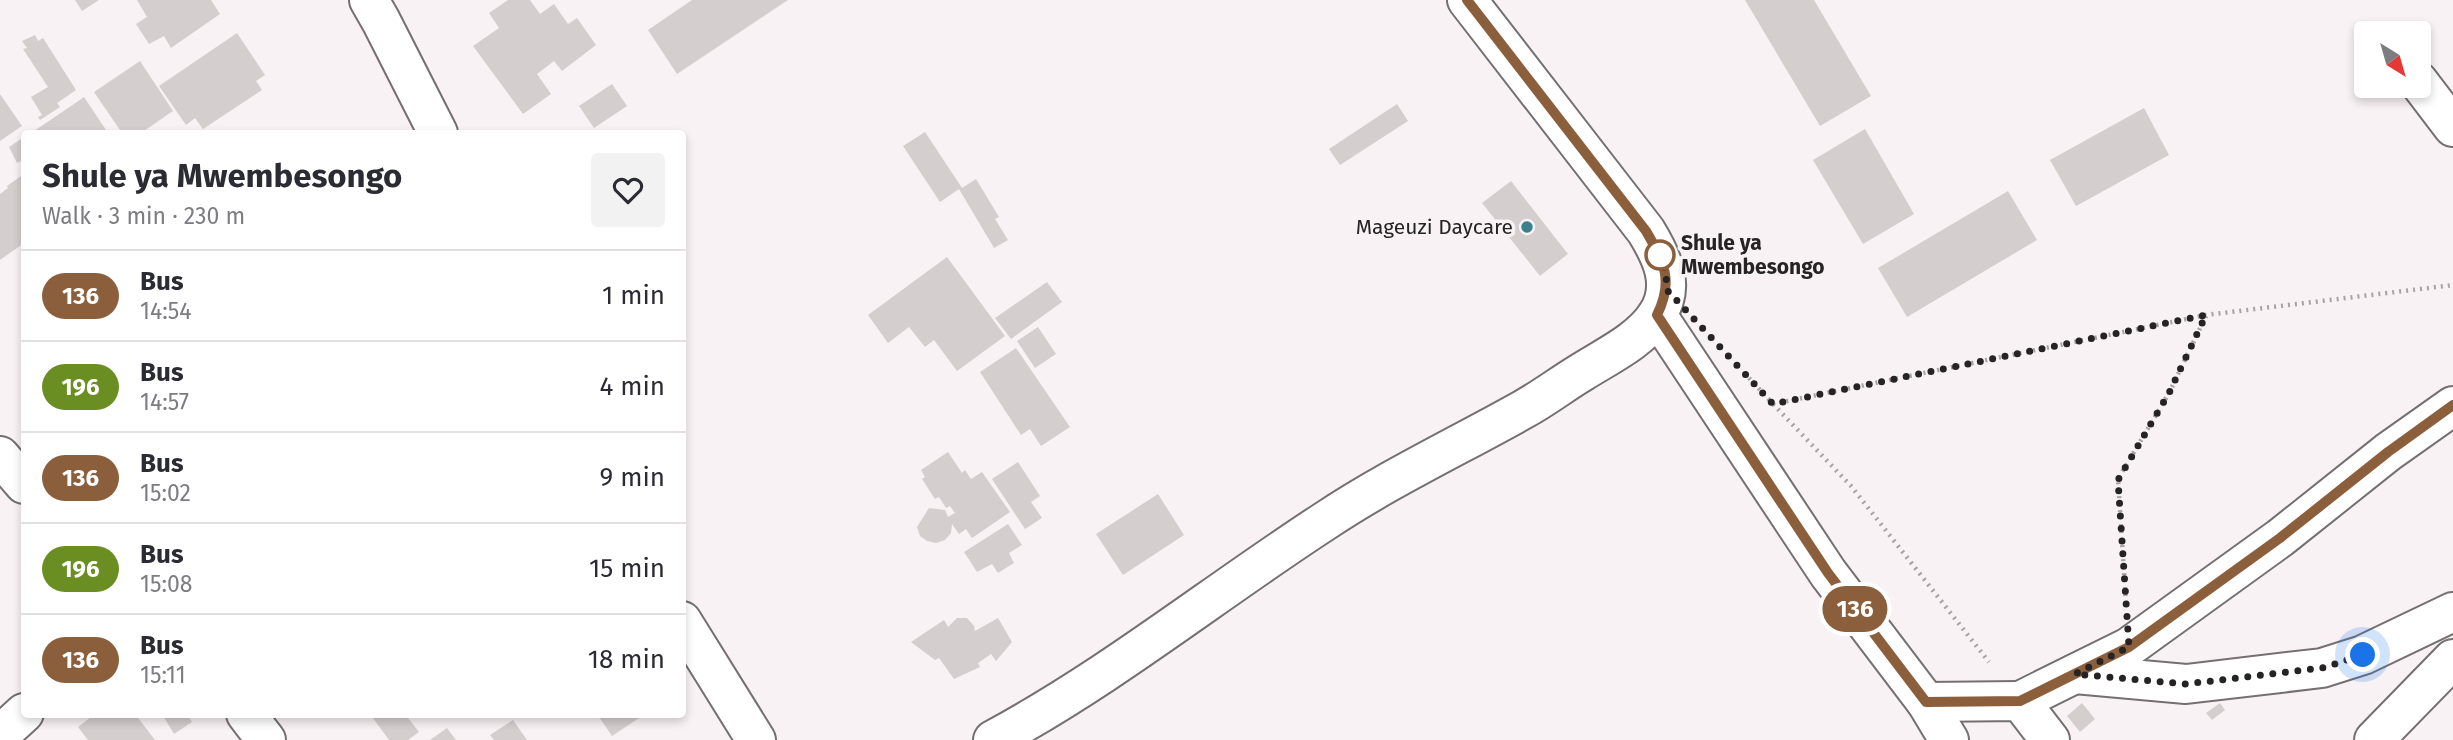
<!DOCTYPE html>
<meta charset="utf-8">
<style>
body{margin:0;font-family:"Fira Sans",sans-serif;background:#f2f2f3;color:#2b2b33;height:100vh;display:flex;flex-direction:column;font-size:26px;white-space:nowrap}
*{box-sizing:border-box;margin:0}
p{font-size:23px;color:#7c7c81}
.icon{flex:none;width:38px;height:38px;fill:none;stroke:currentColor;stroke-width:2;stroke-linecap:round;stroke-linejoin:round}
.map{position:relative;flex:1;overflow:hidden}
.details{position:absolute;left:21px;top:130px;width:665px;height:588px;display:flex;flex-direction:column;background:#fff;border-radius:7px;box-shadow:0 4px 10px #0003}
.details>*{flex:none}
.badge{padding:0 14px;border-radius:23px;font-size:24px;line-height:46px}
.needle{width:46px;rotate:143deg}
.buttons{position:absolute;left:2354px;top:21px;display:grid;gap:14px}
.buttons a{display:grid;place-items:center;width:77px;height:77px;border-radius:7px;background:#fff;box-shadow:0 4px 10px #0003;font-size:35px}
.you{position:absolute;width:35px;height:35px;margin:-18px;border:5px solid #fff;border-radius:50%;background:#1a73e8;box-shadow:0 0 0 10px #1a73e833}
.map>.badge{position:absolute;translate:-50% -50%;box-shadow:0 0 0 4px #fff}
.round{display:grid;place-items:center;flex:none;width:74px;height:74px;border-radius:7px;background:#f2f2f3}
.headline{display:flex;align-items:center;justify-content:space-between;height:119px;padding:0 21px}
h1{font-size:33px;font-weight:700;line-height:52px}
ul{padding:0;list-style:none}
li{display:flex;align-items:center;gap:21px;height:91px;padding:0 21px;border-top:2px solid #e1e1e2}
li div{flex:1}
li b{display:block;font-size:26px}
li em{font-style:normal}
li .badge{min-width:77px;font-weight:700;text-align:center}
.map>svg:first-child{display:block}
</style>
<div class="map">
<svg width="2453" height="740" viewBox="0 0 2453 740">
<rect width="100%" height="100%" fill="#f9f2f4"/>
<g fill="#d5cecf">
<polygon points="75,0 99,0 82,11"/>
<polygon points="137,0 211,0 220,14 171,48 164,36 149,44 136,24 147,17"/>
<polygon points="508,0 530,0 540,14 554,4 568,24 577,18 596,45 562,71 554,61 537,74 551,94 523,114 473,46 499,28 489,13"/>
<polygon points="692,0 788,0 677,74 648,30"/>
<polygon points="1745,0 1814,0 1871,96 1820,126"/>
<polygon points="237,33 265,75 256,81 262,90 203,129 195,118 186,125 159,86"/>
<polygon points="35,35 38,41 43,38 76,90 57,103 60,107 40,120 38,117 42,115 31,97 48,87 23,49 27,48 22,41"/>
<polygon points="140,61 173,111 141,133 122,133 94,92"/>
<polygon points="612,84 627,106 594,128 579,106"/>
<polygon points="0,94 22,126 0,141"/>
<polygon points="84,97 108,133 31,133 74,104"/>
<polygon points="1397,104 1408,121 1340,165 1329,149"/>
<polygon points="2144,108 2169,155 2076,206 2050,160"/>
<polygon points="1865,129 1914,214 1863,244 1813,160"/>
<polygon points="925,132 962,188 976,179 999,217 995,219 1008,240 994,248 959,189 940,202 903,146"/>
<polygon points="24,137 24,168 20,161 17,163 9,147"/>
<polygon points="24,174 24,243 0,260 0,194 8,188 7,186"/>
<polygon points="1511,181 1568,254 1540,276 1482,203"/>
<polygon points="2008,191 2037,240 1907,317 1878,268"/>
<polygon points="947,257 1005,336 957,371 934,340 925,347 909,327 888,343 868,315"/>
<polygon points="1047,282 1062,302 1011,339 995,318"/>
<polygon points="1038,327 1056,354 1035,368 1017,341"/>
<polygon points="1016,348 1070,427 1041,446 1030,429 1021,435 980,372"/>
<polygon points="948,452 962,473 965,470 971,479 982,472 1010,512 972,538 966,529 959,534 952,524 951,533 945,540 936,543 927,541 920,536 917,527 929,508 945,510 948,517 955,513 950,506 946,508 939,497 935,499 922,479 925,477 921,470"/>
<polygon points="1018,462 1040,496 1031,502 1042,518 1025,529 992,479"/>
<polygon points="1158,494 1184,535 1123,575 1096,534"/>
<polygon points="1008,524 1022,545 1009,553 1014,563 998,573 992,564 977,572 964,552"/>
<polygon points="957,618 967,618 974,626 975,631 998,618 1012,642 996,661 991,654 978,663 980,667 954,679 939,658 935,660 911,642 944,620 948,627"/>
<polygon points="2082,703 2095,719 2080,732 2067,716"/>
<polygon points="2220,703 2225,710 2212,720 2206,713"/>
<polygon points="95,714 135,714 155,740 88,740 78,727"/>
<polygon points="162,714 187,714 192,722 174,734"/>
<polygon points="370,714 405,714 419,732 408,740 389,740"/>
<polygon points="597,714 645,714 612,736"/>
<polygon points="513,720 527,740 494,740 490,735"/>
<polygon points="447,728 456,740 430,740"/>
</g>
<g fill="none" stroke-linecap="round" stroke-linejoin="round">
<g stroke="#756f70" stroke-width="42">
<g id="minor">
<polyline points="369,0 381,21 438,133"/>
<polyline points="2418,81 2453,127"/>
<polyline points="1657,315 1828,573 1926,702 1949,740"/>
<polyline points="0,456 24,484"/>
<polyline points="682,621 756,740"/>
<polyline points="2075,674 2186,684 2322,668 2363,655 2453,612"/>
<polyline points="2020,701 2129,647 2280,538 2388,452 2453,406"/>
<polyline points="1926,702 2020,701 2050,740"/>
<polyline points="246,714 266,740"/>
<polyline points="0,735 24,713"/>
<path d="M993,740C1110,677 1214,593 1325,521C1388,479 1458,446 1524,409C1544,398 1562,384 1582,372C1607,356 1640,341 1657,315C1676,286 1662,257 1646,231L1467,0"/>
<polyline points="2374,740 2453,659"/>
</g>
</g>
<g stroke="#a8a2a4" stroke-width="4.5" stroke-dasharray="2 5" stroke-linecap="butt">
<polyline points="1749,378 1773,404 2206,315 2453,285"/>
<polyline points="1773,404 1851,486 1989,662"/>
<polyline points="2126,603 2118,479 2169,393 2206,316"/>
</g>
<use href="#minor" stroke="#fff" stroke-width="38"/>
</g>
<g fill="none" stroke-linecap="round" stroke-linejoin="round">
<g stroke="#fff" stroke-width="16">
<path id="line" d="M1467,0L1646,231C1664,262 1674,281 1657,315L1828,573L1926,702L2020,701L2129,647L2280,538L2388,452L2453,405"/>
</g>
<use href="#line" stroke="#8b5e3c" stroke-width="10"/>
<polyline stroke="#262324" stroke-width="7" stroke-dasharray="0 12.6" points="1660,255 1667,282 1667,290 1773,404 2206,315 2169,393 2118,480 2129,647 2075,674 2186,684 2322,668 2363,655"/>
</g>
<circle fill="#3b818d" stroke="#f9f2f4" stroke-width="2.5" cx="1527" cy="227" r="7"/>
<circle fill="#fff" stroke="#8b5e3c" stroke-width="3.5" cx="1660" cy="255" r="14"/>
<g text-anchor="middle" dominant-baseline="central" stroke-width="7" stroke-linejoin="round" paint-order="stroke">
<g font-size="21" fill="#262324" stroke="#f9f2f4" text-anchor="end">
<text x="1513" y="227">Mageuzi Daycare</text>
</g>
<g font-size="21" font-weight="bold" fill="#262324" stroke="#f9f2f4" text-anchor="start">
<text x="1681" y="243">Shule ya<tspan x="1681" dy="24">Mwembesongo</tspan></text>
</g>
</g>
</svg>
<div class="buttons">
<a><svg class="needle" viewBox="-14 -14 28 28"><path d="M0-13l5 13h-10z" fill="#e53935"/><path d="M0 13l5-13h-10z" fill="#7c7c81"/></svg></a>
</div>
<div class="you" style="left:2363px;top:655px"></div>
<b class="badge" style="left:1855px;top:609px;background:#8b5e3c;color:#fff">136</b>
<section class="details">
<div class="headline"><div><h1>Shule ya Mwembesongo</h1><p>Walk · 3 min · 230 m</p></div><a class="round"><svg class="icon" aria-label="heart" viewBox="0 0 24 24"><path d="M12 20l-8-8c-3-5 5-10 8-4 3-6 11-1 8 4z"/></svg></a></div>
<ul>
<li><span class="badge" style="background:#8b5e3c;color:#fff">136</span><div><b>Bus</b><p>14:54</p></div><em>1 min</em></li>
<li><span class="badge" style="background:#6b8e23;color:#fff">196</span><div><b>Bus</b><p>14:57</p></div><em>4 min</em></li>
<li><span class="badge" style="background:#8b5e3c;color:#fff">136</span><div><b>Bus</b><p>15:02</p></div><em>9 min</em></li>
<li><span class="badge" style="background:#6b8e23;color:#fff">196</span><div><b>Bus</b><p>15:08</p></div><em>15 min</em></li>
<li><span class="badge" style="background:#8b5e3c;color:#fff">136</span><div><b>Bus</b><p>15:11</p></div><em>18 min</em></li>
</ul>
</section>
</div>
